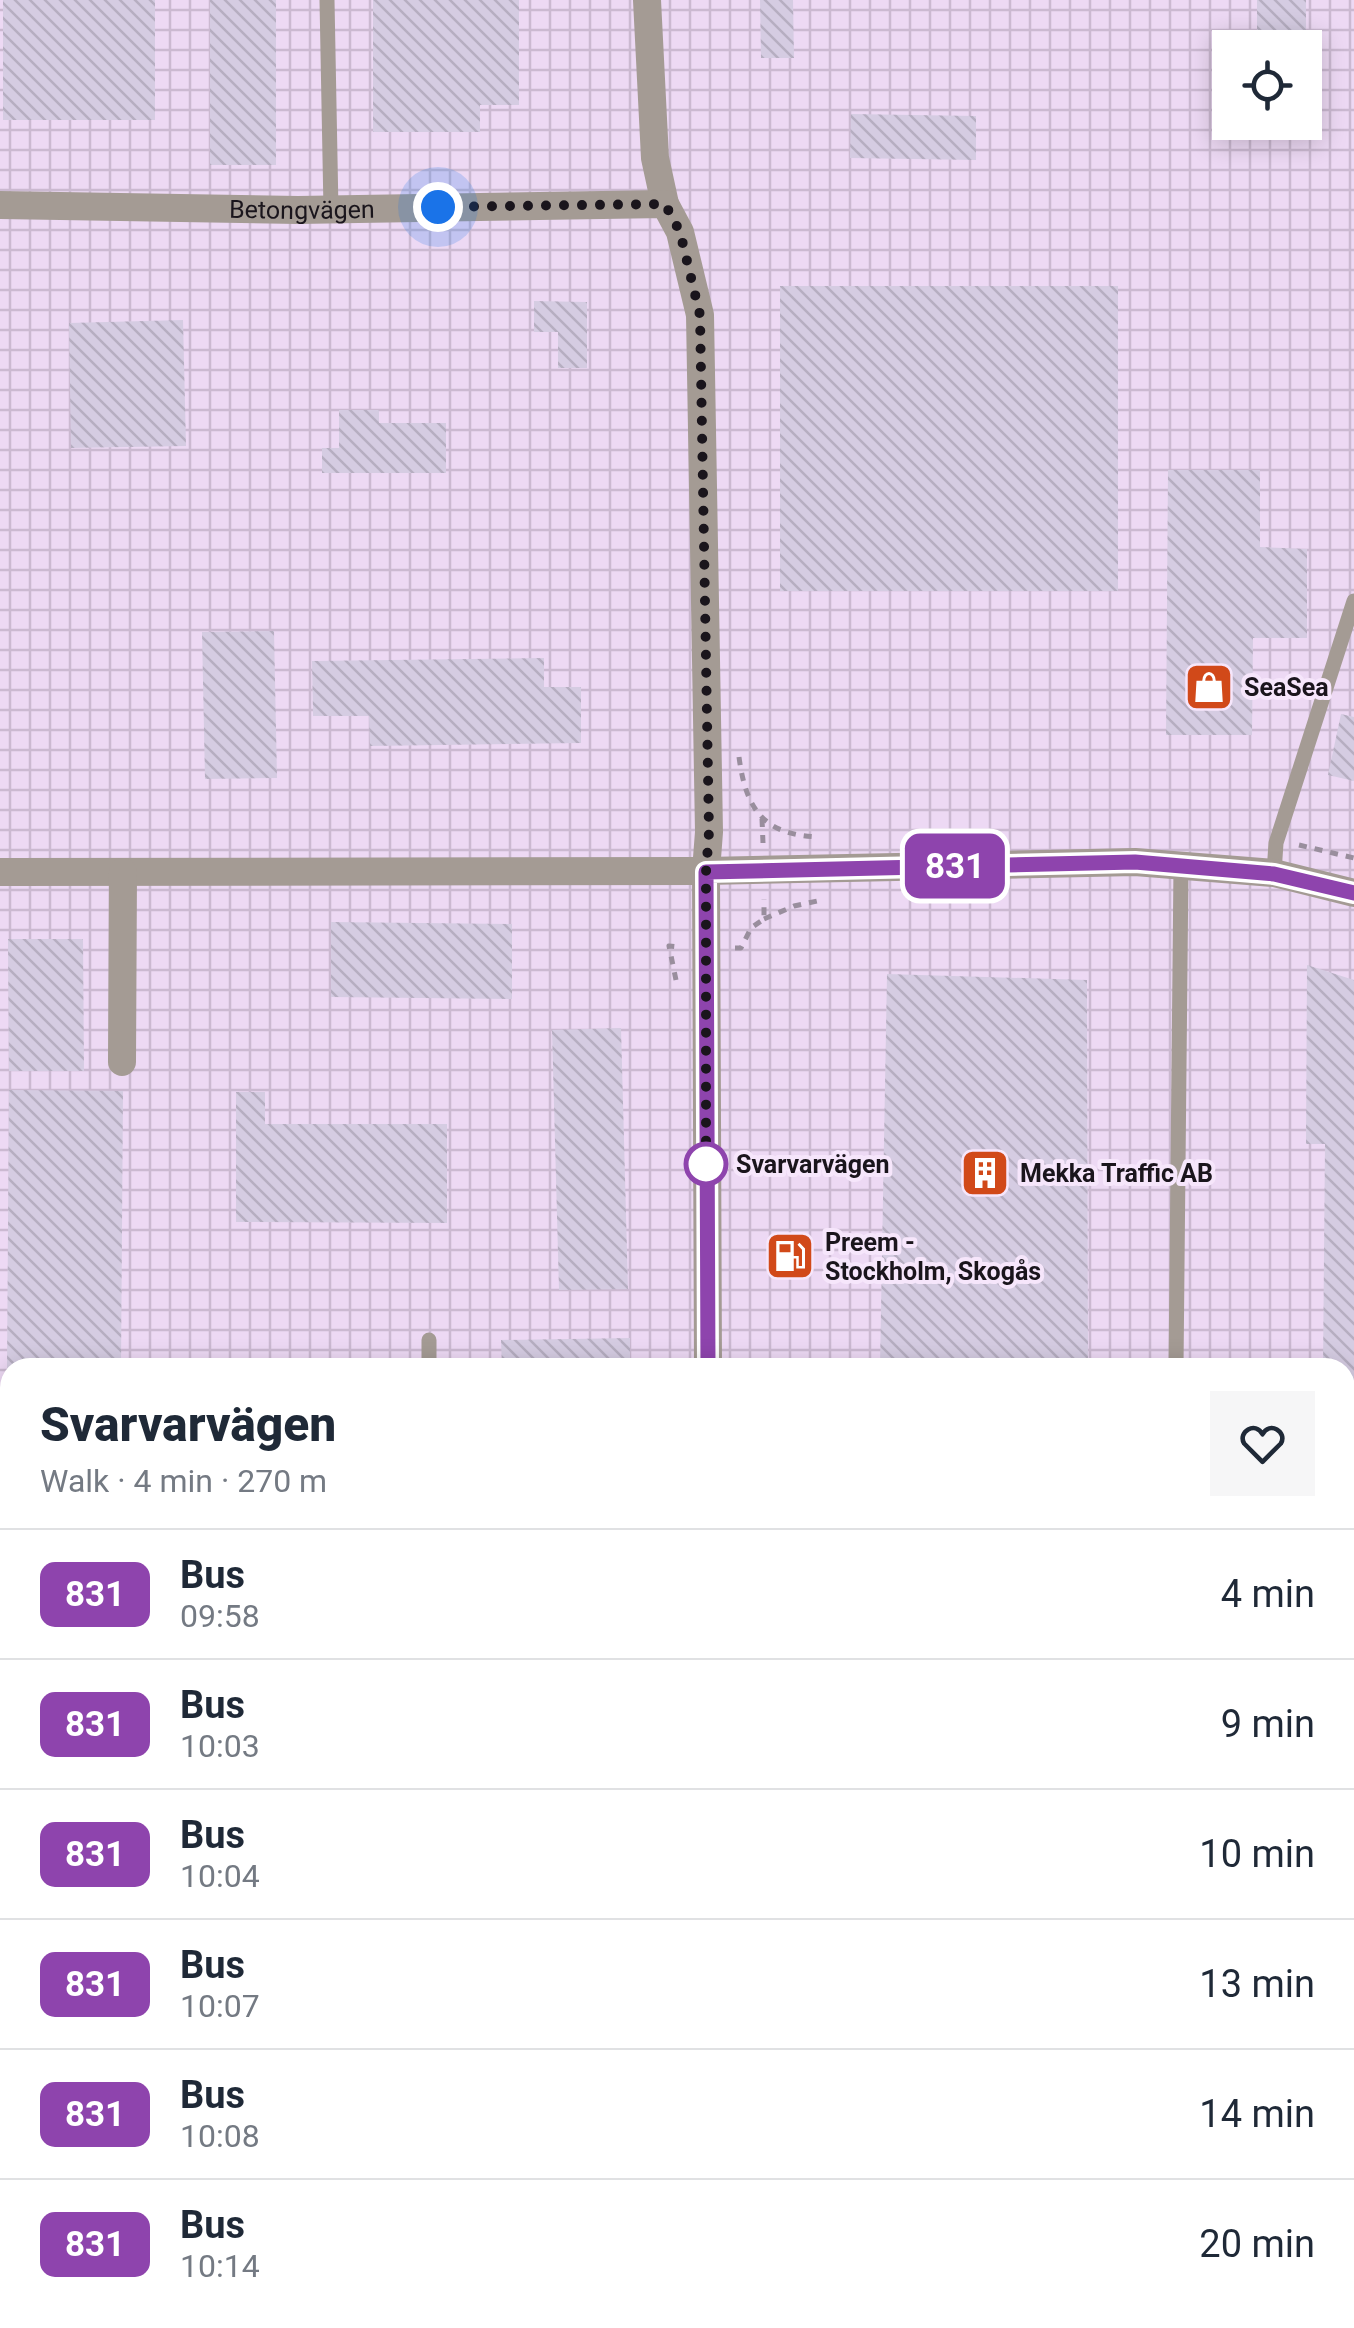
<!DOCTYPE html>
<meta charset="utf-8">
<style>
body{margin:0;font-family:Roboto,sans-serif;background:#f6f6f7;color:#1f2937;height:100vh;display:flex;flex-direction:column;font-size:38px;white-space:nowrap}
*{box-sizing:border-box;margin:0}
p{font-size:32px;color:#747a83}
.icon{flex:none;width:55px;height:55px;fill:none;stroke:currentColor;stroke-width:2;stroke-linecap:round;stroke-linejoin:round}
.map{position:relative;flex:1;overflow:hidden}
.drawer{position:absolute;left:0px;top:1358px;width:1355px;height:972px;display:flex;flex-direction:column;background:#fff;border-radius:30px 30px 0 0;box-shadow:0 5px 25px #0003}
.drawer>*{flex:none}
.badge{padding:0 20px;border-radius:15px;font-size:35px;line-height:65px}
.buttons{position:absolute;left:1212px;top:30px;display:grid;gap:20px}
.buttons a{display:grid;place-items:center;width:110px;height:110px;border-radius:0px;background:#fff;box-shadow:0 5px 25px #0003;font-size:50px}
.you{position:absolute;width:50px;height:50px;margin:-25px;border:8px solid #fff;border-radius:50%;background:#1a73e8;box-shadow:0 0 0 15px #1a73e833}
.map>.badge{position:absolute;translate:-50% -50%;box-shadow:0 0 0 5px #fff}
.round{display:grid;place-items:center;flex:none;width:105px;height:105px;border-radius:0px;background:#f6f6f7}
.overview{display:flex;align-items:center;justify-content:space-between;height:170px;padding:0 40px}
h1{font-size:48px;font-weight:800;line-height:75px}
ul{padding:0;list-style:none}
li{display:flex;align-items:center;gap:30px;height:130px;padding:0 40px;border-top:2px solid #e0e1e3}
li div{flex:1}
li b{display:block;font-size:38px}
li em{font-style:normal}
li .badge{min-width:110px;font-weight:700;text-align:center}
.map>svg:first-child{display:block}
</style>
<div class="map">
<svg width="1354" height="2328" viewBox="0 0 1354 2328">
<defs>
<pattern id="industrial-grid" width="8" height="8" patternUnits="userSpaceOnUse" patternTransform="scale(2.5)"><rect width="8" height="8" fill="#edd9f4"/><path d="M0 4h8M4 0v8" fill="none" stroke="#cbb9d1"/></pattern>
<pattern id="building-back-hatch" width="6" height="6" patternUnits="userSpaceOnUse" patternTransform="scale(2.5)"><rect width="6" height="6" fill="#d5cce2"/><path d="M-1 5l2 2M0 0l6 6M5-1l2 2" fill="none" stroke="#b6aec1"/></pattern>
</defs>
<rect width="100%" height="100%" fill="#f6e6fb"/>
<path fill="url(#industrial-grid)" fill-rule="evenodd" d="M0,0H1354V2328H0ZM1230,48H1305V122H1230ZM10,1368H1345V2320H10Z"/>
<g fill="url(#building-back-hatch)">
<rect x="3" y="0" width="152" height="120"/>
<rect x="210" y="0" width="66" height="165"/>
<polygon points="373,0 519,0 519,105 480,105 480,132 373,132"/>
<polygon points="760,0 793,0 794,58 761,58"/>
<rect x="1257" y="0" width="49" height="33"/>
<polygon points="851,114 976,116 976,160 850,158"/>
<rect x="780" y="286" width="338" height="305"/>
<polygon points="534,301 587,302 587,368 558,368 558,332 534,332"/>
<polygon points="183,320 186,446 71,448 69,323"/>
<polygon points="339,410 379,410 379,423 446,423 446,473 322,473 322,448 339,448"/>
<polygon points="1168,470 1260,470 1260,547 1307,549 1307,638 1253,638 1252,735 1166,735"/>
<polygon points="274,631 277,778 205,779 202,632"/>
<polygon points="544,658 544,687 581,687 581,743 370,746 369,716 313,716 312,661"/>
<polygon points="1341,714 1354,717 1354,781 1328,775"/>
<polygon points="331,922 512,924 512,999 331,997"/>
<polygon points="8,939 83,939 84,1071 9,1071"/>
<polygon points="1307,965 1354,980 1354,1460 1345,1460 1345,1368 1323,1368 1325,1144 1306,1144"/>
<polygon points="887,974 1087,980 1088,1367 880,1367"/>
<polygon points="621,1028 628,1289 559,1290 552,1030"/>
<polygon points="9,1090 123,1091 121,1368 7,1368"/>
<polygon points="236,1092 265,1092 265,1124 447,1124 447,1223 236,1222"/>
<polygon points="630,1338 630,1368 502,1368 501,1340"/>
<rect x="0" y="1635" width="10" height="216"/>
<polygon points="1345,1782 1354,1791 1354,1925 1345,1935"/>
<polygon points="1354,1982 1354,2031 1345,2040 1345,1991"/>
<polygon points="1345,2290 1354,2299 1354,2328 1263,2326 1270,2320 1345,2320"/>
<polygon points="186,2320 516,2320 515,2328 185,2328"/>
</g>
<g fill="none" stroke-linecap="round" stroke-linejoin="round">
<g stroke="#998e9d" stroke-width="5" stroke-dasharray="8 8" stroke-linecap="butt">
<path d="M739,757C746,809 763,835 819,837"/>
<polyline points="762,819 763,843"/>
<polyline points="1299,845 1354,858"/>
<polyline points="764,919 794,906 822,900"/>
<polyline points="735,948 741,948 751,928 764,919 764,899"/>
<polyline points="676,980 669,946 679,947"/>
</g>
<g stroke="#a49b94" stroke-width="15">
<polyline points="327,0 331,210"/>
<polyline points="1274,873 1276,843 1354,601"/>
<polyline points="429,1340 429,1368"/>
<polyline points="1176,1368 1181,866"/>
<polyline points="0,1619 10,1619"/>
<polyline points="1345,1714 1354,1714"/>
<polyline points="0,1951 10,1951"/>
</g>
<g stroke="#a49b94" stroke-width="28">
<polyline points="647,0 655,158 665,204"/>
<path id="s1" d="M0,205L298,210L665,204L680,232L700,315L709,832L706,871L708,1368"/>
<polyline points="0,872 706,871 1135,862 1274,873 1354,893"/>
<polyline points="122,1062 123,872"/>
<polyline points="1345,2174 1354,2182"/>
<polyline points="682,2328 684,2320"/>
</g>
</g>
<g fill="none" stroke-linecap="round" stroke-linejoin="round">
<g stroke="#fff" stroke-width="22">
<polyline id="line" points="708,1368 706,872 1135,862 1274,874 1354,893"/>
</g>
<use href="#line" stroke="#8e44ad" stroke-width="15"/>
<polyline stroke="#1a151c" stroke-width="10" stroke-dasharray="0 18" points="438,207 665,204 680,232 700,315 709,832 706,872 706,1184 706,1164"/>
</g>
<defs>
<g id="shop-square" transform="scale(2.5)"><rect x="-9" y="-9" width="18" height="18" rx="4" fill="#d14919" stroke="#f6e6fb"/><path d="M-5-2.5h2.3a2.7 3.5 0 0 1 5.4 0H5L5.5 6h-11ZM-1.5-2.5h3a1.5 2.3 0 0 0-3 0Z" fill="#fff"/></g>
<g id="building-square" transform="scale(2.5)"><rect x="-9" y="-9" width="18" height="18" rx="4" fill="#d14919" stroke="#f6e6fb"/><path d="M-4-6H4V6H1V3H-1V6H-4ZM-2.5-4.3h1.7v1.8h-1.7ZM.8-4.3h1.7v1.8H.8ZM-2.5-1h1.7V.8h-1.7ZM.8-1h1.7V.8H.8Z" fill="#fff"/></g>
<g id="fuel-square" transform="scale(2.5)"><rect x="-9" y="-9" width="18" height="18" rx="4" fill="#d14919" stroke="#f6e6fb"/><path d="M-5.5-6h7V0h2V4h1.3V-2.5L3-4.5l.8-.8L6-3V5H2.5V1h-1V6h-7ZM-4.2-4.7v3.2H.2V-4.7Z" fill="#fff"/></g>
</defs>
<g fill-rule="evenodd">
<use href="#shop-square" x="1209" y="687"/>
<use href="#building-square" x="985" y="1173"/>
<use href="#fuel-square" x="790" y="1256"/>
</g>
<circle fill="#fff" stroke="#8e44ad" stroke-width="5" cx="706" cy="1164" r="20"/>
<g text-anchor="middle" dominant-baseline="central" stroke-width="8" stroke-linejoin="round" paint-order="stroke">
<g font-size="25" fill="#1a151c" stroke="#f6e6fb">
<text stroke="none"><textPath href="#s1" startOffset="302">Betongvägen</textPath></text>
</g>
<g font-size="25" font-weight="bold" fill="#1a151c" stroke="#f6e6fb" text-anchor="start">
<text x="1244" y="687">SeaSea</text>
<text x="1020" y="1173">Mekka Traffic AB</text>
<text x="825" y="1242">Preem -<tspan x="825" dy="29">Stockholm, Skogås</tspan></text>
</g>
<g font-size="25" font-weight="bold" fill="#1a151c" stroke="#f6e6fb" text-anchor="start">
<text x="736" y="1164">Svarvarvägen</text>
</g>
</g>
</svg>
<div class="buttons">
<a><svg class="icon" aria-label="locate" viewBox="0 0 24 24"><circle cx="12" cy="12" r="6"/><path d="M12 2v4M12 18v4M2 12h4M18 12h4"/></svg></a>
</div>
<div class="you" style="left:438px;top:207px"></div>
<b class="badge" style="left:955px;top:866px;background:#8e44ad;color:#fff">831</b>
<section class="drawer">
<div class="overview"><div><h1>Svarvarvägen</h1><p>Walk · 4 min · 270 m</p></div><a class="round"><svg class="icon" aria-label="heart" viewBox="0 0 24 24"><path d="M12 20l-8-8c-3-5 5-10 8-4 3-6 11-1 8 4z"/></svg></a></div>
<ul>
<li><span class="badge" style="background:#8e44ad;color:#fff">831</span><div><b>Bus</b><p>09:58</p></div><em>4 min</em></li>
<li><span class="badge" style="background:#8e44ad;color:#fff">831</span><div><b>Bus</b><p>10:03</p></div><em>9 min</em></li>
<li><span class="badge" style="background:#8e44ad;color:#fff">831</span><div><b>Bus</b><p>10:04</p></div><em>10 min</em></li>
<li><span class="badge" style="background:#8e44ad;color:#fff">831</span><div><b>Bus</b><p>10:07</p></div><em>13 min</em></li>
<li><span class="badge" style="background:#8e44ad;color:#fff">831</span><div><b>Bus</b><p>10:08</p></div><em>14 min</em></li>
<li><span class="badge" style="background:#8e44ad;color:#fff">831</span><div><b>Bus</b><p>10:14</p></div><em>20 min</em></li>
</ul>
</section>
</div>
